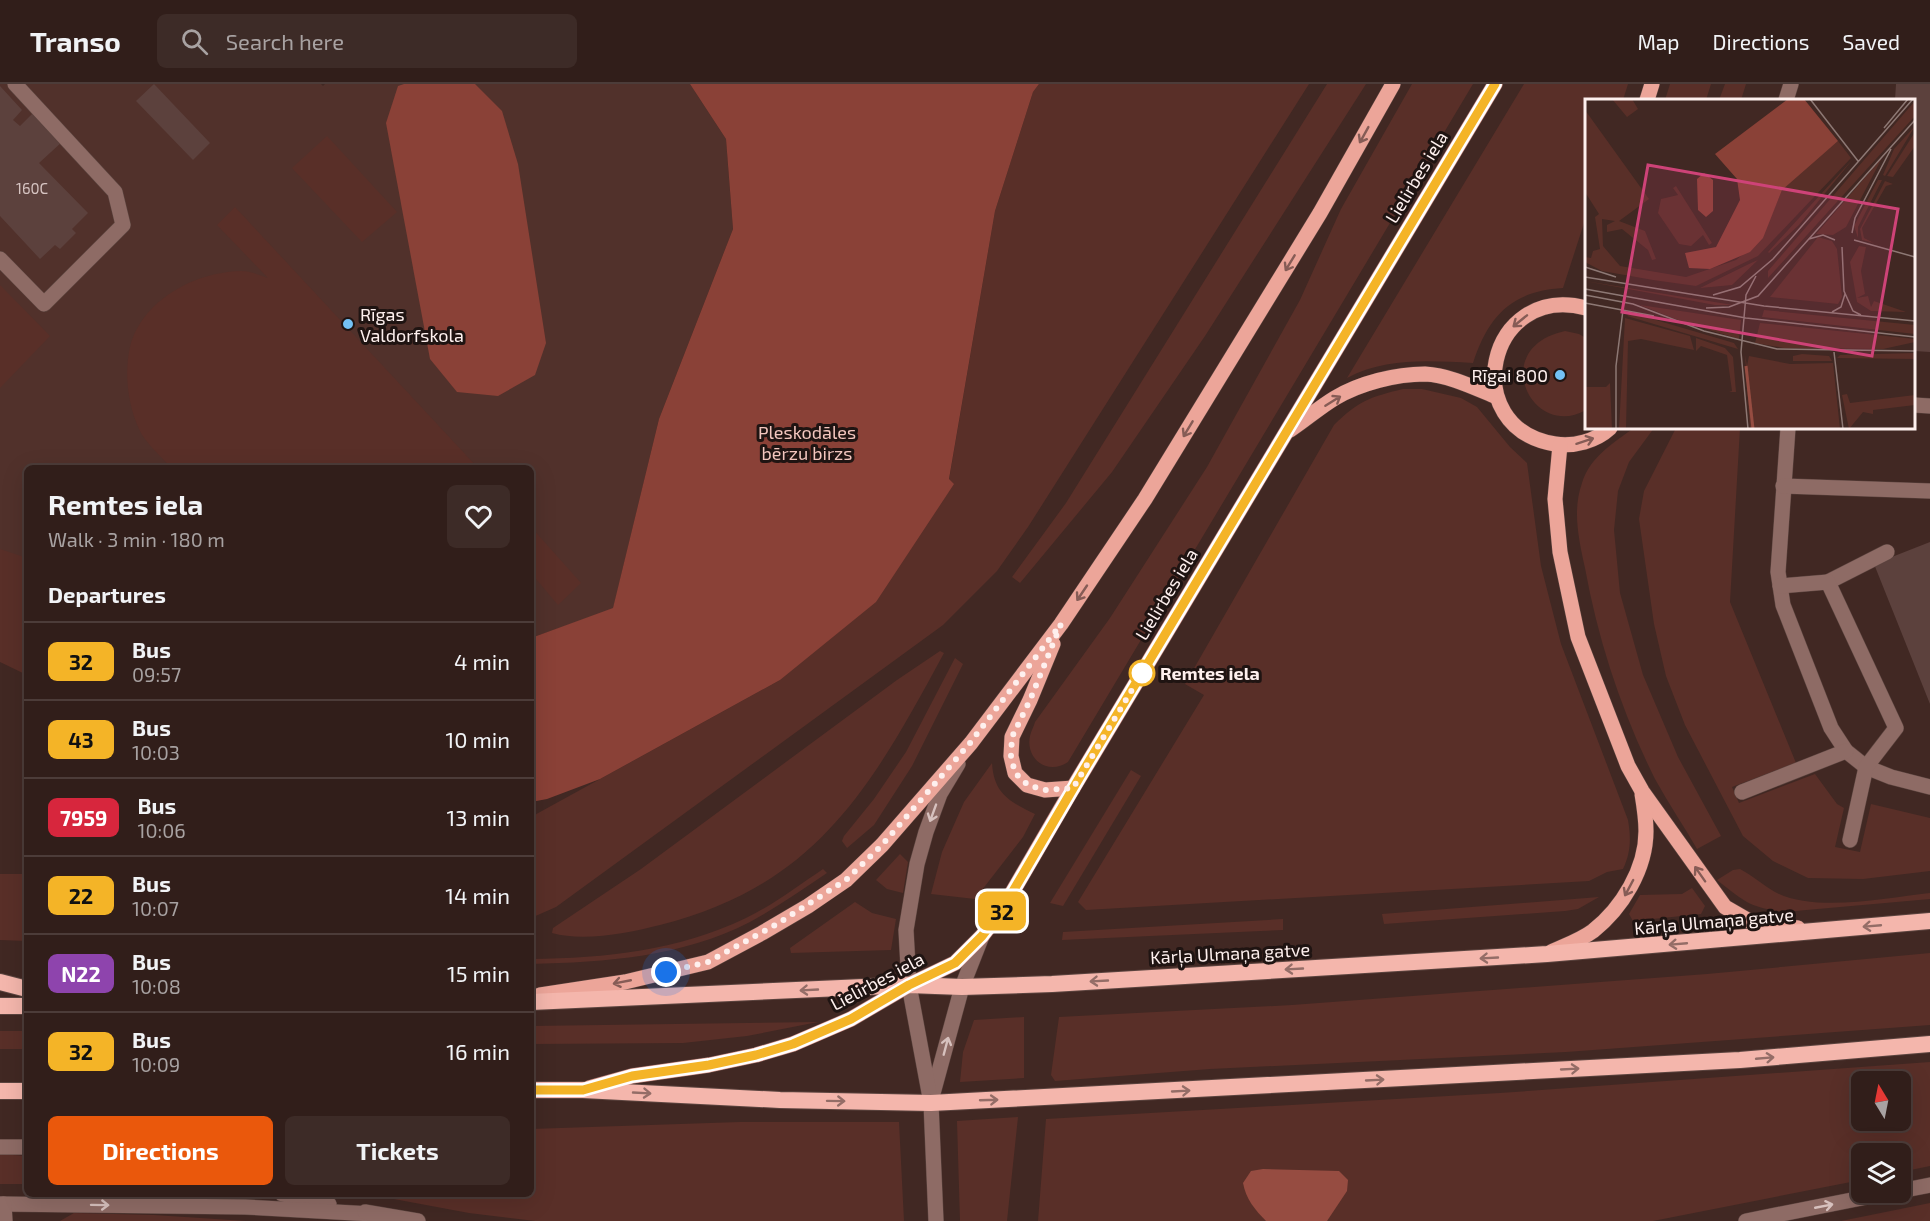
<!DOCTYPE html>
<meta charset="utf-8">
<style>
body{margin:0;font-family:"Exo 2",sans-serif;background:#3d2b27;color:#f1f3f6;height:100vh;display:flex;flex-direction:column;font-size:22px;white-space:nowrap}
*{box-sizing:border-box;margin:0}
p{font-size:20px;color:#a8a2a2}
.icon{flex:none;width:33px;height:33px;fill:none;stroke:currentColor;stroke-width:2;stroke-linecap:round;stroke-linejoin:round}
.map{position:relative;flex:1;overflow:hidden}
.sheet{position:absolute;left:24px;top:381px;width:510px;height:732px;display:flex;flex-direction:column;background:#311e1a;border-radius:9px;box-shadow:0 6px 24px #0002,0 0 0 2px #4c3c39}
.sheet>*{flex:none}
.badge{padding:0 12px;border-radius:9px;font-size:21px;line-height:39px}
.needle{width:39px;rotate:350deg}
.tools{position:absolute;left:1851px;top:987px;display:grid;gap:12px}
.tools a{display:grid;place-items:center;width:60px;height:60px;border-radius:9px;background:#311e1a;box-shadow:0 6px 24px #0002,0 0 0 2px #4c3c39;font-size:30px}
.you{position:absolute;width:30px;height:30px;margin:-15px;border:4px solid #fff;border-radius:50%;background:#1a73e8;box-shadow:0 0 0 9px #1a73e833}
.map>.badge{position:absolute;translate:-50% -50%;box-shadow:0 0 0 3px #fff}
h2{padding:0 24px;font-size:22px;line-height:54px}
.round{display:grid;place-items:center;flex:none;width:63px;height:63px;border-radius:9px;background:#3d2b27}
.headline{display:flex;align-items:center;justify-content:space-between;height:102px;padding:0 24px}
h1{font-size:28px;font-weight:700;line-height:45px}
.primary-button{display:flex;gap:12px;margin-top:auto;padding:12px 24px}
.primary-button a{flex:1;height:69px;border-radius:9px;background:#ea580c;color:#fff;font-size:24px;font-weight:700;line-height:69px;text-align:center}
.primary-button a+a{background:#3d2b27;color:#f1f3f6}
ul{padding:0;list-style:none}
li{display:flex;align-items:center;gap:18px;height:78px;padding:0 24px;border-top:2px solid #4c3c39}
li div{flex:1}
li b{display:block;font-size:22px}
li em{font-style:normal}
li .badge{min-width:66px;font-weight:700;text-align:center}
header{display:flex;align-items:center;gap:36px;box-sizing:border-box;height:84px;padding:0 30px;background:#311e1a;border-bottom:2px solid #4c3c39}
header strong{font-size:28px}
nav{display:flex;gap:33px;margin-inline-start:auto;font-size:21px}
.search{width:420px;height:54px;background:#3d2b27;display:flex;align-items:center;gap:15px;box-sizing:border-box;padding:0 21px;border-radius:9px;color:#a8a2a2;font-size:22px}
.map>svg:first-child{display:block}
</style>
<header>
<strong>Transo</strong>
<div class="search"><svg class="icon" aria-label="search" viewBox="0 0 24 24"><circle cx="10" cy="10" r="6"/><path d="M15 15l6 6"/></svg>Search here</div>
<nav><a>Map</a><a>Directions</a><a>Saved</a></nav>
</header>
<div class="map">
<svg width="1930" height="1137" viewBox="0 0 1930 1137">
<rect width="100%" height="100%" fill="#412823"/>
<polygon fill="#51312b" points="0,0 321,0 323,2 325,0 690,0 726,55 733,145 659,335 613,525 531,554 531,384 27,384 27,485 0,483"/>
<g fill="#592f28" fill-rule="evenodd">
<polygon points="1039,0 1309,0 1028,443 997,487 943,541 556,823 531,834 531,733 780,596 949,396 995,127 1033,8"/>
<polygon points="1327,0 1366,0 1205,252 1112,388 1020,499 1012,493 1066,419"/>
<path d="M1412,0H1473L1068,678C1048,692 1025,675 1030,652C1031,647 1034,642 1035,638L1110,534L1207,383L1300,216L1341,125Z"/>
<path d="M1524,0H1628L1623,16H1586V133L1563,204C1511,207 1488,233 1473,279C1430,277 1387,273 1347,294Z"/>
<polygon points="1670,0 1711,0 1706,16 1665,16"/>
<polygon points="1725,0 1746,0 1741,16 1719,16"/>
<polygon points="327,52 397,128 362,158 292,84"/>
<path d="M235,123L478,384H171C161,372 145,359 139,345C128,321 124,290 130,263C142,216 195,188 241,187C250,187 259,191 268,194L217,141Z"/>
<polygon points="0,201 50,252 0,304"/>
<path d="M1565,247L1579,250L1586,254V326C1532,357 1487,264 1565,247Z"/>
<path d="M1403,305H1422L1461,314L1477,323L1510,363L1527,379L1541,482L1561,560L1628,736C1631,754 1631,768 1623,785L1607,788L1589,797L1086,826L1078,818L1204,611L1185,600L1334,341C1358,317 1370,313 1403,305Z"/>
<path d="M1634,344H1654L1629,378L1618,407L1614,446L1620,509L1643,591L1678,673L1721,752L1697,765C1684,742 1668,719 1655,695C1622,629 1598,556 1585,484C1579,456 1572,427 1582,399C1590,373 1613,359 1634,344Z"/>
<polygon points="1676,344 1740,344 1730,518 1796,679 1732,703 1739,719 1815,690 1837,720 1844,724 1835,763 1860,768 1871,720 1930,734 1930,787 1863,795 1808,794 1773,777 1743,752 1685,641 1666,592 1654,540 1639,435 1644,407"/>
<polygon points="531,443 581,499 558,521 531,489"/>
<polygon points="0,465 27,474 27,591 0,578"/>
<path d="M940,567L944,569C872,702 817,802 660,841C629,849 583,858 552,849L553,844L641,785L897,596Z"/>
<polygon points="955,574 963,580 912,682 874,741 847,764 842,757 844,752 874,715 906,668"/>
<path d="M992,679C994,710 1009,717 1035,730L1023,753L975,815L931,810L942,768L964,718Z"/>
<polygon points="1131,686 1141,692 1063,822 1050,819"/>
<polygon points="900,770 908,778 903,809 887,805 876,796"/>
<path d="M823,785L827,789C802,806 777,823 750,838C682,873 606,878 531,880V875C607,874 676,867 746,834C773,821 798,802 823,785Z"/>
<path d="M1740,785C1753,792 1763,801 1775,808C1815,829 1885,814 1930,809V815L1784,828C1748,823 1744,817 1717,796L1733,786Z"/>
<polygon points="0,790 27,790 27,857 0,856"/>
<polygon points="1692,804 1705,822 1701,830 1633,837 1629,830 1640,811 1682,810"/>
<polygon points="1599,813 1578,825 1565,827 1384,840 1382,830"/>
<polygon points="855,818 872,829 896,835 891,866 791,869 790,864"/>
<polygon points="1283,835 1283,846 1062,856 1063,848"/>
<polygon points="1930,869 1930,941 1566,968 1210,985 1055,997 1051,991 1059,933 1292,921 1707,890"/>
<polygon points="1024,933 1024,994 960,998 963,968 974,936"/>
<polygon points="818,938 747,952 683,959 531,960 531,942"/>
<rect x="0" y="947" width="27" height="18"/>
<path d="M1930,978V1082L1901,1088L1900,1070H1862L1861,1096L1653,1137H1038L1046,1035L1500,1009ZM1862,998H1900V1036H1862Z"/>
<polygon points="1018,1033 1007,1137 960,1137 957,1037"/>
<polygon points="740,1038 899,1038 904,1137 535,1137 469,1129 367,1110 531,1110 531,1045"/>
<polygon points="0,1070 27,1072 27,1100 0,1100"/>
<polygon points="1930,1119 1930,1137 1841,1137"/>
<polygon points="74,1129 154,1131 246,1137 60,1137"/>
</g>
<g fill="#8a4137">
<polygon points="404,0 475,0 502,27 518,80 546,259 535,291 498,312 457,308 430,275 386,39 398,2"/>
<polygon points="690,0 1039,0 1033,8 995,127 949,395 954,400 876,518 780,596 600,695 547,715 531,718 531,554 613,524 659,335 733,145 726,55"/>
</g>
<path fill="#964c41" d="M1263,1085L1339,1087L1348,1096L1347,1107L1327,1137H1266C1255,1126 1246,1115 1243,1099L1251,1087Z"/>
<g fill="#5c413d">
<polygon points="154,0 210,59 193,76 136,17"/>
<polygon points="1896,0 1930,0 1930,268 1914,267 1914,16 1895,16"/>
<polygon points="0,2 22,26 13,36 20,42 34,28 63,57 39,79 88,129 72,145 76,149 60,165 55,161 40,175 0,132"/>
<polygon points="1930,458 1930,620 1874,480"/>
</g>
<g fill="none" stroke-linecap="round" stroke-linejoin="round">
<g stroke="#5b443f" stroke-width="16">
<g id="service">
<polyline points="1786,16 1791,0"/>
<polyline points="0,175 44,220 123,141 115,108 15,0"/>
<polyline points="1788,344 1778,488 1783,521 1831,644 1846,667 1866,683 1891,693 1930,703"/>
<polyline points="1783,402 1930,407"/>
<polyline points="1828,498 1887,468"/>
<polyline points="1780,502 1828,498 1896,644 1866,683 1850,756"/>
<polyline points="1742,708 1846,667"/>
</g>
</g>
<g stroke="#5b443f" stroke-width="16">
<g id="minor">
<polyline points="1914,321 1930,322"/>
<polyline points="0,1063 27,1063"/>
<polyline points="1900,1107 1930,1101"/>
<polyline points="282,1110 329,1120"/>
<polyline points="0,1120 245,1123 372,1130"/>
<polyline points="4,1120 5,1137"/>
<polyline points="365,1128 418,1137"/>
<polyline points="1746,1137 1892,1108"/>
</g>
</g>
<g stroke="#5b443f" stroke-width="16">
<g id="tertiary">
<polyline points="932,1013 962,903 982,852"/>
<polyline points="936,1137 931,1019 909,901 906,846 917,780 926,748 940,710 958,680"/>
</g>
</g>
<g stroke="#5b443f" stroke-width="16">
<g id="primary">
<polyline points="1647,16 1652,0"/>
<path d="M1586,224C1487,198 1456,344 1555,360C1574,363 1596,357 1610,344"/>
<path d="M1290,346C1305,336 1320,323 1335,314C1360,299 1396,290 1425,290C1449,291 1475,304 1497,313"/>
<polyline points="1560,361 1555,415 1560,468 1578,553 1628,682 1642,707 1725,823 1751,838 1798,844"/>
<polyline points="1053,560 1030,616 1012,653 1011,672 1015,689 1027,701 1045,706 1073,704"/>
<path d="M1551,868C1564,862 1581,856 1593,847C1622,824 1646,785 1646,747C1646,735 1644,722 1642,710"/>
<polyline points="540,911 625,898 708,878 762,849 808,822 846,796 882,761 971,659 1061,540 1145,415 1320,129 1393,0"/>
<polyline points="589,1004 632,992 709,981 756,971 793,960 851,935 909,901 955,879 982,852 1002,826 1073,704 1495,0"/>
</g>
</g>
<g stroke="#5b443f" stroke-width="18">
<g id="trunk">
<polyline points="0,898 27,905"/>
<polyline points="531,918 909,901 962,903 1052,900 1547,870 1930,837"/>
<polyline points="0,922 27,922"/>
<polyline points="531,1006 583,1006 780,1016 931,1019 1740,976 1930,960"/>
<polyline points="0,1007 27,1007"/>
</g>
</g>
<use href="#service" stroke="#8e6b65" stroke-width="15"/>
<use href="#minor" stroke="#8e6b65" stroke-width="15"/>
<use href="#tertiary" stroke="#8e6b65" stroke-width="15"/>
<use href="#primary" stroke="#eca599" stroke-width="15"/>
<use href="#trunk" stroke="#f4b6ac" stroke-width="16"/>
</g>
<defs><path id="oneway-shaft" d="M-6 0H5M1.5-3L5.5 0L1.5 3" fill="none" stroke-width="1.6" stroke-linecap="round" stroke-linejoin="round" transform="scale(1.5)"/></defs>
<g stroke="#865c56">
<use href="#oneway-shaft" transform="translate(1364 51) rotate(119)"/>
<use href="#oneway-shaft" transform="translate(1290 179) rotate(121)"/>
<use href="#oneway-shaft" transform="translate(1520 237) rotate(141)"/>
<use href="#oneway-shaft" transform="translate(1333 317) rotate(-32)"/>
<use href="#oneway-shaft" transform="translate(1188 345) rotate(121)"/>
<use href="#oneway-shaft" transform="translate(1585 357) rotate(-18)"/>
<use href="#oneway-shaft" transform="translate(1082 509) rotate(124)"/>
<use href="#oneway-shaft" transform="translate(1700 790) rotate(-125)"/>
<use href="#oneway-shaft" transform="translate(1629 804) rotate(118)"/>
<use href="#oneway-shaft" transform="translate(622 898) rotate(169)"/>
</g>
<g stroke="#d7c1be">
<use href="#oneway-shaft" transform="translate(933 729) rotate(110)"/>
<use href="#oneway-shaft" transform="translate(946 962) rotate(-75)"/>
<use href="#oneway-shaft" transform="translate(100 1121) rotate(1)"/>
<use href="#oneway-shaft" transform="translate(1824 1122) rotate(-11)"/>
</g>
<g stroke="#946d67">
<use href="#oneway-shaft" transform="translate(1872 842) rotate(175)"/>
<use href="#oneway-shaft" transform="translate(1678 860) rotate(175)"/>
<use href="#oneway-shaft" transform="translate(1489 874) rotate(177)"/>
<use href="#oneway-shaft" transform="translate(1294 885) rotate(177)"/>
<use href="#oneway-shaft" transform="translate(1099 897) rotate(177)"/>
<use href="#oneway-shaft" transform="translate(809 906) rotate(177)"/>
<use href="#oneway-shaft" transform="translate(1765 974) rotate(-5)"/>
<use href="#oneway-shaft" transform="translate(1570 985) rotate(-3)"/>
<use href="#oneway-shaft" transform="translate(1375 996) rotate(-3)"/>
<use href="#oneway-shaft" transform="translate(1181 1007) rotate(-3)"/>
<use href="#oneway-shaft" transform="translate(642 1009) rotate(3)"/>
<use href="#oneway-shaft" transform="translate(989 1016) rotate(-2)"/>
<use href="#oneway-shaft" transform="translate(836 1017) rotate(1)"/>
</g>
<g fill="none" stroke-linecap="round" stroke-linejoin="round">
<g stroke="#fff" stroke-width="14">
<polyline id="line" points="531,1006 583,1006 632,992 709,981 756,971 793,960 851,935 909,901 955,879 982,852 1002,826 1085,684 1495,0"/>
</g>
<use href="#line" stroke="#f4b427" stroke-width="9"/>
<polyline stroke="#fef0ee" stroke-width="6" stroke-dasharray="0 10.8" points="666,888 708,878 777,840 846,796 882,761 970,659 1061,540 1030,616 1012,653 1011,672 1015,689 1028,701 1045,706 1073,704 1144,586 1142,589"/>
</g>
<g fill="#73c1f5" stroke="#1f1412" stroke-width="2">
<circle cx="348" cy="240" r="6"/>
<circle cx="1560" cy="291" r="6"/>
</g>
<circle fill="#fff" stroke="#f4b427" stroke-width="3" cx="1142" cy="589" r="12"/>
<g text-anchor="middle" dominant-baseline="central" stroke-width="6" stroke-linejoin="round" paint-order="stroke">
<g font-size="15" fill="#d6c4c2">
<text x="32" y="104">160C</text>
</g>
<g font-size="18" fill="#fef0ee" stroke="#1f1412">
<text transform="translate(1416 93) rotate(-59)">Lielirbes iela</text>
<text transform="translate(1166 510) rotate(-59)">Lielirbes iela</text>
<text transform="translate(1714 837) rotate(-5)">Kārļa Ulmaņa gatve</text>
<text transform="translate(1230 869) rotate(-3)">Kārļa Ulmaņa gatve</text>
<text transform="translate(877 897) rotate(-28)">Lielirbes iela</text>
</g>
<g font-size="18" fill="#fef0ee" stroke="#1f1412" text-anchor="start">
<text x="360" y="230">Rīgas<tspan x="360" dy="21">Valdorfskola</tspan></text>
<text x="1548" y="291" text-anchor="end">Rīgai 800</text>
</g>
<g font-size="18" fill="#f3c6be" stroke="#1f1412">
<text x="807" y="348">Pleskodāles<tspan x="807" dy="21">bērzu birzs</tspan></text>
</g>
<g font-size="18" font-weight="bold" fill="#fef0ee" stroke="#1f1412" text-anchor="start">
<text x="1160" y="589">Remtes iela</text>
</g>
</g>
<g transform="translate(1585 15)">
<rect width="330" height="330" fill="#412823"/>
<path d="M27,0H47L53,10L42,18ZM330,2V17L183,179V172ZM0,11L64,100L34,122L60,132L71,160L67,161L63,151L37,130L22,133V126L30,122L17,120L18,147L35,167L101,178L151,161L177,139L197,91L215,73L253,42L266,59L173,157L111,187L68,181L17,172L0,163V158L6,159L8,152L15,150L10,118L14,115L0,93ZM330,27L300,77L298,76L309,50ZM330,33V47L308,78L302,77ZM297,59L261,128L248,136L231,135ZM268,60L214,126L184,154L183,153ZM293,81H297L273,128V139L269,127ZM300,82L308,85L301,87L277,129L279,139L289,144L277,141L275,130ZM91,87L127,144L124,146L118,136L106,147L94,145L73,114L76,100L93,96L88,89ZM233,138L247,142L252,150L257,198L253,205L185,198ZM274,147L281,148L276,172L280,195L272,199L283,197L286,208L289,202L321,213L286,212L272,203L265,163ZM173,161L147,186L115,189L166,164ZM0,182L148,206H130ZM55,206L156,221L154,240L98,223ZM179,211L330,226V235L177,218ZM47,214L149,244L153,250L42,217ZM40,219L105,237L109,251L56,240L43,242L41,330H34ZM175,224L330,240V243L298,250L199,249L170,244ZM111,239L140,249L148,258L151,293H144L147,292L142,256L116,247L111,252ZM330,254V260L252,259L255,256ZM217,255L244,257L247,262H208V257ZM160,256L162,267L164,257L205,265L248,264L255,330H165ZM25,284L27,330H0V288H21ZM262,295L265,304L330,296V306L288,311V315L278,313L264,330L257,296Z" fill="#592f28"/>
<path d="M203,0H219L253,42L197,91L178,139L165,153L125,170L104,169L100,154L131,148L155,101L152,80L130,55ZM119,74L128,81V112L121,118L113,111L112,80Z" fill="#8a4137"/>
<path fill="none" stroke="#964c41" stroke-width="3" d="M161,267L168,330"/>
<path fill="none" stroke="#8d7874" stroke-width="1.5" d="M225,0L273,62M299,29L323,0M267,134L270,119L306,50M224,140L238,136L250,141M269,141L330,158M257,148L259,192L268,212L276,216M0,168L31,178M0,178L179,207L330,222M0,190L161,219L330,238M0,196L48,205L119,232L192,250L330,252M128,196L155,188L188,160L328,0M0,204L69,217M121,209L144,208L173,197L330,21M247,213L256,208L260,195M249,253L258,330M31,330V267L38,211M163,330L156,253L161,196L171,177"/>
<path fill="#ce4378" fill-opacity="0.15" stroke="#ce4378" stroke-width="3" d="M63,66L313,110L287,257L37,213Z"/>
<rect width="330" height="330" fill="none" stroke="#fef0ee" stroke-width="3"/>
</g>
</svg>
<div class="tools">
<a><svg class="needle" viewBox="-14 -14 28 28"><path d="M0-13l5 13h-10z" fill="#e53935"/><path d="M0 13l5-13h-10z" fill="#a8a2a2"/></svg></a>
<a><svg class="icon" aria-label="layers" viewBox="0 0 24 24"><path d="M12 4l9 5-9 5-9-5zM3 14l9 5 9-5"/></svg></a>
</div>
<div class="you" style="left:666px;top:888px"></div>
<b class="badge" style="left:1002px;top:827px;background:#f4b427;color:#111">32</b>
<section class="sheet">
<div class="headline"><div><h1>Remtes iela</h1><p>Walk · 3 min · 180 m</p></div><a class="round"><svg class="icon" aria-label="heart" viewBox="0 0 24 24"><path d="M12 20l-8-8c-3-5 5-10 8-4 3-6 11-1 8 4z"/></svg></a></div>
<h2>Departures</h2>
<ul>
<li><span class="badge" style="background:#f4b427;color:#111">32</span><div><b>Bus</b><p>09:57</p></div><em>4 min</em></li>
<li><span class="badge" style="background:#f4b427;color:#111">43</span><div><b>Bus</b><p>10:03</p></div><em>10 min</em></li>
<li><span class="badge" style="background:#d7263d;color:#fff">7959</span><div><b>Bus</b><p>10:06</p></div><em>13 min</em></li>
<li><span class="badge" style="background:#f4b427;color:#111">22</span><div><b>Bus</b><p>10:07</p></div><em>14 min</em></li>
<li><span class="badge" style="background:#8e44ad;color:#fff">N22</span><div><b>Bus</b><p>10:08</p></div><em>15 min</em></li>
<li><span class="badge" style="background:#f4b427;color:#111">32</span><div><b>Bus</b><p>10:09</p></div><em>16 min</em></li>
</ul>
<div class="primary-button"><a>Directions</a><a>Tickets</a></div>
</section>
</div>
